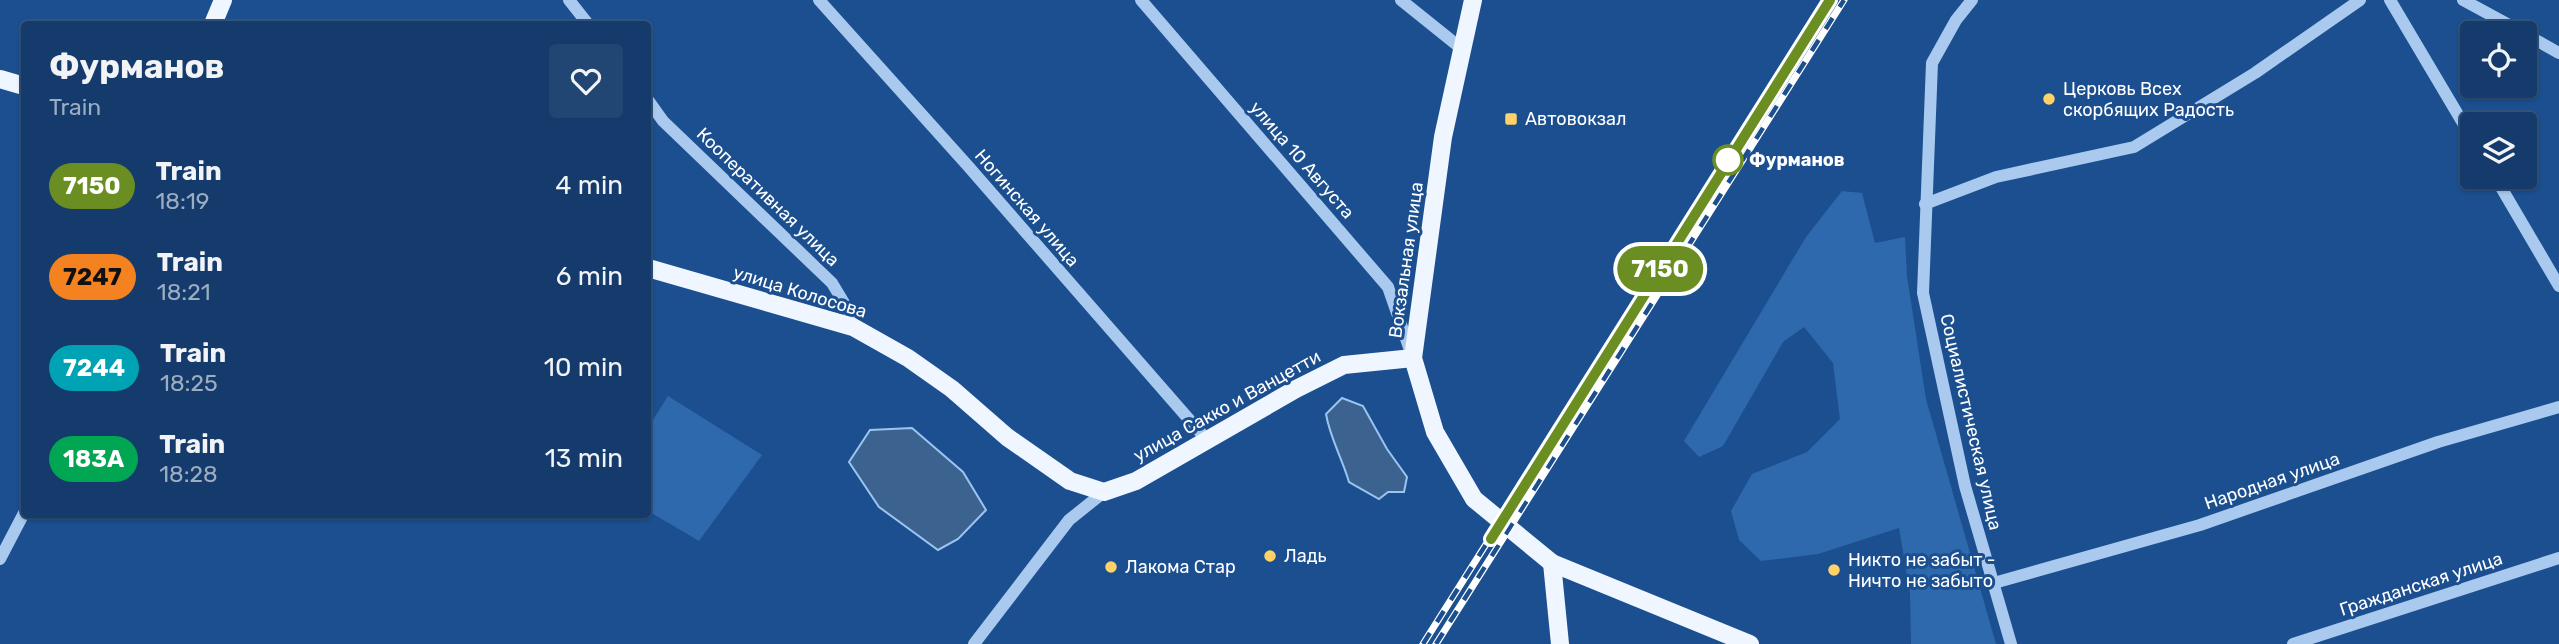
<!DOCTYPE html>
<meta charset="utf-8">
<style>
body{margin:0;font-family:Rubik,sans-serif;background:#214673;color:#f1f3f6;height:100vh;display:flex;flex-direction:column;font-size:26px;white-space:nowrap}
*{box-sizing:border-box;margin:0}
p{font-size:23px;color:#9dadc1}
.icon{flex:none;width:38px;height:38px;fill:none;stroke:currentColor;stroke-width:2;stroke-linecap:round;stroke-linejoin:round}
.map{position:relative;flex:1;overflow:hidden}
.details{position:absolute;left:21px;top:21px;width:630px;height:497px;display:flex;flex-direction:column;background:#143b6b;border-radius:7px;box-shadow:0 2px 5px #0004,0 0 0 2px #33557e}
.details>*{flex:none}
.badge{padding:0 14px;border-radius:23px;font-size:24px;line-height:46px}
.buttons{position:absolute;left:2460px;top:21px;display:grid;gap:14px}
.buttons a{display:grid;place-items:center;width:77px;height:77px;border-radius:7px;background:#143b6b;box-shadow:0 2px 5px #0004,0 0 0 2px #33557e;font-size:35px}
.map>.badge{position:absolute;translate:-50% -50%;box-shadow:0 0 0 4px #fff}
.round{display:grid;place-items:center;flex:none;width:74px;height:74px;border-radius:7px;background:#214673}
.headline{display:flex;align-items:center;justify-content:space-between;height:119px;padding:0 28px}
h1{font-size:33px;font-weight:700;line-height:52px}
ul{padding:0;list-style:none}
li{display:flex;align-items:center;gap:21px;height:91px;padding:0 28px}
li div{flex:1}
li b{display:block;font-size:26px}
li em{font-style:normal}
li .badge{min-width:77px;font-weight:700;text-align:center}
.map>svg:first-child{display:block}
</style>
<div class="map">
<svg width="2559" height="644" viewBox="0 0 2559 644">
<rect width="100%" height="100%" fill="#1b4f8f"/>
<g fill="#2e69ad">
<polygon points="1842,191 1862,193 1875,243 1905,237 1907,276 1926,399 1996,644 1911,644 1910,594 1899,528 1818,554 1761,561 1739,540 1731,511 1752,474 1807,452 1840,419 1833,363 1804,327 1783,342 1723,446 1699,457 1684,441 1806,237"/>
<polygon points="668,396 762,455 699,541 648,511 648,428"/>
</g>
<g fill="#3c6290" stroke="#9cc4f0" stroke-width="2">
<path d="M1342,398L1363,406L1387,449L1407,477L1404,492H1388L1379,499L1349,482C1342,458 1330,438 1326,414Z"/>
<polygon points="912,428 963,472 986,510 958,539 938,550 879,507 849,462 870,430"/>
</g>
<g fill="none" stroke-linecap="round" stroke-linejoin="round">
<g stroke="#a9c9ee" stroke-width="12">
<polyline points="569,0 588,24"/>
<polyline points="819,0 968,166 1207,440"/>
<polyline points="1141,0 1388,287 1412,356"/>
<polyline points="1401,0 1462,49"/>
<polyline points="1972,0 1956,20 1932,63 1923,293 1965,486 2011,644"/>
<polyline points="2390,0 2473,140"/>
<polyline points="2463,0 2524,33"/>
<polyline points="2525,34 2559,53"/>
<polyline points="648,100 663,121 832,283 850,313 853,327"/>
<polyline points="2495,177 2559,286"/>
<polyline points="1925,204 1996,177 2134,147 2255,73 2360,0"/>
<polyline points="0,559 24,513"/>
<polyline points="1994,583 2200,525 2438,442 2559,407"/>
<polyline points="974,644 1069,520 1104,492"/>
<polyline points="2293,644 2559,558"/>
</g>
<g stroke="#f0f6ff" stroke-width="18">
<polyline points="1473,0 1443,137 1413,358 1435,432 1474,499 1552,563 1750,644"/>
<polyline points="213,24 223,0"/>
<polyline points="0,79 24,86"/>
<polyline points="648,268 853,327 908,358 952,389 1007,437 1070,481 1104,492 1136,481 1296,389 1344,365 1413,358"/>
<polyline points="1552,563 1560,644"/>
</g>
<g stroke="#fff" stroke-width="7">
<g id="rail">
<polyline points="1423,644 1830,0"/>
<polyline points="1436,644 1844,0"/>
</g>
</g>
<use href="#rail" stroke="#1b4f8f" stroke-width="4.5" stroke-dasharray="13" stroke-linecap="butt"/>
</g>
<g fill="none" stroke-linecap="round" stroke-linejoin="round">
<g stroke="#fff" stroke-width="16">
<polyline id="line" points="1491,539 1830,0"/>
</g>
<use href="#line" stroke="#6b8e23" stroke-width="10"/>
</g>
<g fill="#ffd166" stroke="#1b4f8f" stroke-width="2.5">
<circle cx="2049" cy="99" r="7"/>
<rect x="1504" y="112" width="14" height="14" rx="3.5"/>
<circle cx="1270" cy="556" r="7"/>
<circle cx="1111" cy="567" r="7"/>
<circle cx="1834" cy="570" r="7"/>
</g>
<circle fill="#fff" stroke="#6b8e23" stroke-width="3.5" cx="1728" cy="160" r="14"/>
<g text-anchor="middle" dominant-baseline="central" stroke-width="6" stroke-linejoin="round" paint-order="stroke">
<g font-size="18" fill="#fff" stroke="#1b4f8f" text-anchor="start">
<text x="2063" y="89">Церковь Всех<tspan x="2063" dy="21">скорбящих Радость</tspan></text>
<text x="1525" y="119">Автовокзал</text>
<text x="1284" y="556">Ладь</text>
<text x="1848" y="560">Никто не забыт -<tspan x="1848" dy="21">Ничто не забыто</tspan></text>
<text x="1125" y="567">Лакома Стар</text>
</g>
<g font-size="18" fill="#fff" stroke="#1b4f8f">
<text transform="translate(1302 160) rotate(49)">улица 10 Августа</text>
<text transform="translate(768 197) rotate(44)">Кооперативная улица</text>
<text transform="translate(1027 208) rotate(49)">Ногинская улица</text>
<text transform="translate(1406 260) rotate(-82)">Вокзальная улица</text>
<text transform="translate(800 292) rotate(17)">улица Колосова</text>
<text transform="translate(1227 406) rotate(-29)">улица Сакко и Ванцетти</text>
<text transform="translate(1971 422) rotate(77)">Социалистическая улица</text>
<text transform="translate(2272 481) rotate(-19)">Народная улица</text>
<text transform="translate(2421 584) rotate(-18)">Гражданская улица</text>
</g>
<g font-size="18" font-weight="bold" fill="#fff" stroke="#1b4f8f" text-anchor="start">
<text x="1749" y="160">Фурманов</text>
</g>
</g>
</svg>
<div class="buttons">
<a><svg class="icon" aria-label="locate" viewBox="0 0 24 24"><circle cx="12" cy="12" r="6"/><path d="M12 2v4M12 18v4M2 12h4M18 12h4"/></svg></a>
<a><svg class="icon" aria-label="layers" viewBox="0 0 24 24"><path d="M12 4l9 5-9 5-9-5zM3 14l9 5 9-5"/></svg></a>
</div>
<b class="badge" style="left:1660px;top:269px;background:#6b8e23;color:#fff">7150</b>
<section class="details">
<div class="headline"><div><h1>Фурманов</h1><p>Train</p></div><a class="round"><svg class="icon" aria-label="heart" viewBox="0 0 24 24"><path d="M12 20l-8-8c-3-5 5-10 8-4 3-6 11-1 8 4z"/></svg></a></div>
<ul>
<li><span class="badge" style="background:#6b8e23;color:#fff">7150</span><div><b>Train</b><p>18:19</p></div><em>4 min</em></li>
<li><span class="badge" style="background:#f58220;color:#111">7247</span><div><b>Train</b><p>18:21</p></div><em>6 min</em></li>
<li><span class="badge" style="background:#00a3b4;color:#fff">7244</span><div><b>Train</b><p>18:25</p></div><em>10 min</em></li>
<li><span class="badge" style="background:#00a651;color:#fff">183А</span><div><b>Train</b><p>18:28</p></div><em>13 min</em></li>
</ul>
</section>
</div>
